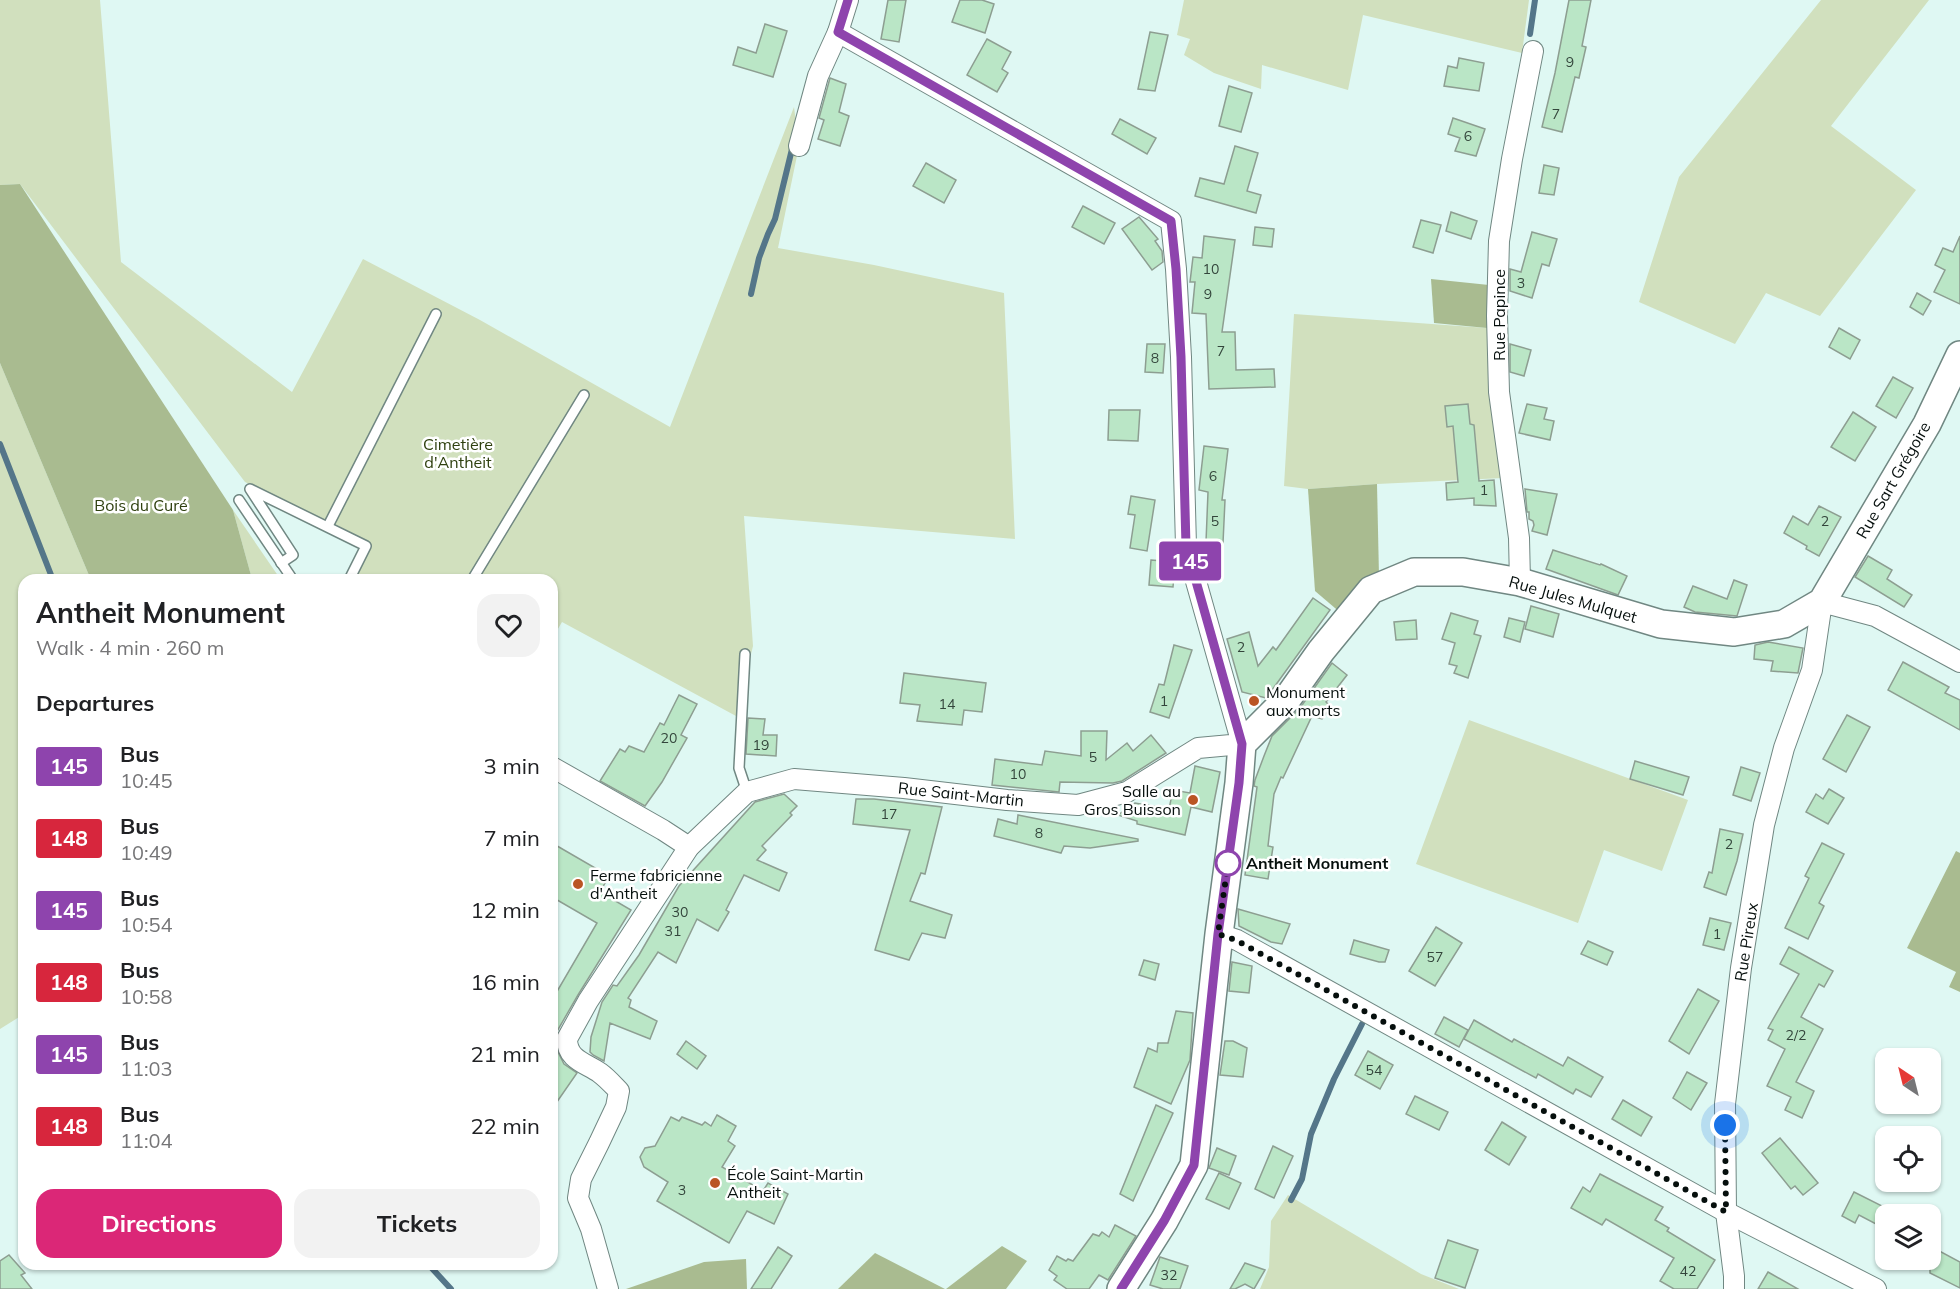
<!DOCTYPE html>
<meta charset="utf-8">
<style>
body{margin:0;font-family:Mulish,sans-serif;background:#f2f2f2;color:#202124;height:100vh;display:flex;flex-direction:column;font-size:22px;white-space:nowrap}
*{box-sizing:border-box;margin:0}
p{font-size:20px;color:#757577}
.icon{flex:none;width:33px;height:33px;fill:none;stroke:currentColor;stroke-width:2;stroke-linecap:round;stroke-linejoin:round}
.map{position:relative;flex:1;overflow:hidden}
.panel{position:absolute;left:18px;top:574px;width:540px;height:696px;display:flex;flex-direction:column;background:#fff;border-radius:18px;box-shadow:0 2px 4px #0004}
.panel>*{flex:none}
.badge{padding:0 12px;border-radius:4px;font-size:21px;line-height:39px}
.needle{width:39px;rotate:325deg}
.buttons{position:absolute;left:1875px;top:1048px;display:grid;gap:12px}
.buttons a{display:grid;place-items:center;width:66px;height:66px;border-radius:12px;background:#fff;box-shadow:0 2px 4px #0004;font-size:30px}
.you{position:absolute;width:30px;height:30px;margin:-15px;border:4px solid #fff;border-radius:50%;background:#1a73e8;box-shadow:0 0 0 9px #1a73e833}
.map>.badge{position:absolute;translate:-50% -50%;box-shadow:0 0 0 3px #fff}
h2{padding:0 18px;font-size:22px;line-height:54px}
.round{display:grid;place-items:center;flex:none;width:63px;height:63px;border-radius:18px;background:#f2f2f2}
.head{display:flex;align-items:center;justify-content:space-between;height:102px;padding:0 18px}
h1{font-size:28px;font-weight:700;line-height:45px}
.action{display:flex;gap:12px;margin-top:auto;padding:12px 18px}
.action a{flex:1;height:69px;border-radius:18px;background:#db2777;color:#fff;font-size:24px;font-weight:700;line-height:69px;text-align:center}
.action a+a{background:#f2f2f2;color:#202124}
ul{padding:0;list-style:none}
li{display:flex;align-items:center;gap:18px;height:72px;padding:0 18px}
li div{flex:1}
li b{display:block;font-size:22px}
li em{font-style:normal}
li .badge{min-width:66px;font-weight:700;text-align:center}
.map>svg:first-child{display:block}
</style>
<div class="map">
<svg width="1960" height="1289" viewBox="0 0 1960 1289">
<rect width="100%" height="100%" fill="#dff8f3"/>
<g fill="#d1e0be">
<polygon points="0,0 100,0 121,262 292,392 363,259 480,320 670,427 794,107 799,146 778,248 874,265 1004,293 1015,539 744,516 753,646 736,716 562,622 552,639 552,580 352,580 369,544 245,482 20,184 0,185"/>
<polygon points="1184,0 1529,0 1522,53 1363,15 1348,90 1262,65 1261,89 1214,73 1184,55 1190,39 1177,35"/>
<polygon points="1821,0 1929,0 1831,126 1916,190 1820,316 1766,293 1735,344 1639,302 1679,177"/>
<polygon points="1294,314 1487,328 1503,478 1377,484 1308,489 1284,486"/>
<polygon points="0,363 91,580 24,580 24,1014 0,1029"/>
<polygon points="233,510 281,580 250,580 252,579"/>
<polygon points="1469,720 1688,800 1662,871 1604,850 1578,923 1416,864"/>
<polygon points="1288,1195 1421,1274 1459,1289 1260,1289 1269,1267 1271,1221"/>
</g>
<g fill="#a9bb90">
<polygon points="20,184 233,510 252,579 250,580 91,580 0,363 0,185"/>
<polygon points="1431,279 1489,285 1487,328 1434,323"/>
<polygon points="1377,484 1379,576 1342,614 1315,591 1308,489"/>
<polygon points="1956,851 1960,853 1960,992 1949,987 1956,972 1907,948"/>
<polygon points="1002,1246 1027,1261 1006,1289 946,1289"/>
<polygon points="875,1253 945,1289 838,1289"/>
<polygon points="746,1259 747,1289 626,1289 704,1262"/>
</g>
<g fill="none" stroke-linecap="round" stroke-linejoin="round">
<g stroke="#547689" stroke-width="6">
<polyline points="1530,34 1535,0"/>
<polyline points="751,294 759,258 768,234 775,219 793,145"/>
<polyline points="0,444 53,580"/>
<polyline points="1291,1200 1302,1179 1311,1134 1334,1079 1362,1024"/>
<polyline points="428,1264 451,1289"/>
</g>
</g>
<g fill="#bae6c6" stroke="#8d9e91" stroke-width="1.5">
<polygon points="888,0 906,0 899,42 881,39"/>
<polygon points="960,0 982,0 994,4 985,33 952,22"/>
<polygon points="1569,0 1591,0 1582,46 1586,47 1579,78 1575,77 1562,132 1542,127 1555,73"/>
<polygon points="765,24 787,31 773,77 733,65 738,47 756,53"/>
<polygon points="1150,32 1168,35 1155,91 1138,89"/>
<polygon points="987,39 1011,52 1002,69 1008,73 997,92 967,75"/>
<polygon points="1459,58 1484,63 1479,91 1444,86 1448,66 1457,68"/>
<polygon points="830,78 846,84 839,112 849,116 840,146 818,139 824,120 819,118"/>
<polygon points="1229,86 1252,93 1241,132 1219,126"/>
<polygon points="1453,118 1485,129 1476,156 1455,151 1460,138 1448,134"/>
<polygon points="1120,119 1156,138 1147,154 1112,134"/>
<polygon points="1235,146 1258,153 1247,191 1261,195 1256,213 1195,196 1200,178 1224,184"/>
<polygon points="926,163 956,180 944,203 913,186"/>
<polygon points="1544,165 1559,168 1554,195 1539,193"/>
<polygon points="1083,206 1115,223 1104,244 1072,227"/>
<polygon points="1451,212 1477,221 1471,239 1446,231"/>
<polygon points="1139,217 1158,239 1155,241 1162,251 1163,262 1152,270 1122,229"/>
<polygon points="1421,220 1441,225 1433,253 1413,247"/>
<polygon points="1255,227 1274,229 1272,247 1253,245"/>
<polygon points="1532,232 1557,239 1549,266 1542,264 1532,298 1510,291 1510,269 1521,272"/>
<polygon points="1204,236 1235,240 1222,332 1235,332 1236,370 1274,369 1275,387 1209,389 1206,314 1192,313 1195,282 1190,282 1193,257 1202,258"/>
<polygon points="1960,236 1960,304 1934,292 1945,270 1935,265 1943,248 1953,252"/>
<polygon points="1917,293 1931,301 1923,315 1910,307"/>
<polygon points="1839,328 1860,340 1850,359 1829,347"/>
<polygon points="1147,344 1165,344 1163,373 1145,372"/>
<polygon points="1510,344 1531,350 1524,376 1510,372"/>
<polygon points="1893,377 1913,388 1896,418 1876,406"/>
<polygon points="1468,404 1470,424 1474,425 1479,481 1494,480 1496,506 1474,505 1474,498 1447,500 1446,483 1458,482 1453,426 1447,427 1445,406"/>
<polygon points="1527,404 1547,408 1544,419 1554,421 1550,440 1519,433"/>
<polygon points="1109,410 1140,410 1138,441 1108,440"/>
<polygon points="1853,412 1876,427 1855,461 1831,447"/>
<polygon points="1204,446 1228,449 1222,500 1225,500 1223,543 1206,542 1208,492 1199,490"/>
<polygon points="1525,489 1557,494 1547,535 1532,531 1534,525 1533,521 1529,519 1529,512 1527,512"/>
<polygon points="1131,496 1155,500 1147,551 1130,548 1135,515 1128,514"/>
<polygon points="1819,506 1841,517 1819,556 1806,549 1807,546 1784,533 1793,516 1808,525"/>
<polygon points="1553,550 1600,565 1601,564 1627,576 1618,595 1546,569"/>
<polygon points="1868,556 1892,570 1887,579 1912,595 1904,607 1855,577"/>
<polygon points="1151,560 1175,562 1173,587 1149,585"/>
<polygon points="1734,580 1747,585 1737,616 1695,612 1684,607 1693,586 1727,599"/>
<polygon points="1313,598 1330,610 1267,697 1266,698 1242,692 1227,639 1249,632 1258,666 1273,647 1276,650"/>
<polygon points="1531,606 1559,614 1553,637 1525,629"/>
<polygon points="1451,613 1478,621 1474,634 1481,636 1468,678 1454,673 1457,666 1449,664 1455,643 1442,639"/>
<polygon points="1509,618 1525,622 1520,642 1504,637"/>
<polygon points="1416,620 1417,639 1396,640 1394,622"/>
<polygon points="1768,642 1803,648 1798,673 1771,671 1773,661 1754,659 1755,645"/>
<polygon points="1174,645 1192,650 1169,718 1150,712 1159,684 1164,685"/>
<polygon points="1903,662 1949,687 1945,693 1960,700 1960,730 1888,690"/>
<polygon points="1332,663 1347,675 1326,702 1331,707 1322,719 1312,716 1283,778 1281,777 1274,794 1268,846 1273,847 1268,879 1245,875 1257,787 1254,786 1255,780 1264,756 1272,736 1300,708"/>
<polygon points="904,673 986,683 982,712 964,710 962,725 917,721 920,705 900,703"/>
<polygon points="679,695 697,704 681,735 687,738 662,782 645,806 600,781 620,749 625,752 629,746 644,752 660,723 664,725"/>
<polygon points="1847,715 1870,727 1846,772 1823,759"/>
<polygon points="748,718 765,719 763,735 777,735 776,756 746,754"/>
<polygon points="1081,731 1107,731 1106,760 1127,743 1133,751 1151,735 1166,753 1122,781 1113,783 1060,782 1059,792 992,785 995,759 1042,765 1045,751 1081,756"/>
<polygon points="1635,761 1689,777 1683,795 1630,779"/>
<polygon points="1195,766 1220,772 1212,812 1191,807 1185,835 1137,824 1137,821 1118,815 1135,803 1169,809 1173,790 1190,793"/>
<polygon points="1741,767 1760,773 1751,801 1733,795"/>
<polygon points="1829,789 1844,798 1828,824 1806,812 1816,794 1823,799"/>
<polygon points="784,794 797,806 790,813 792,815 762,846 766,850 757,860 787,873 779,891 744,875 726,910 729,912 718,931 697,919 676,963 658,952 628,998 631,1000 629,1007 657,1021 650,1039 610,1023 604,1061 593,1055 590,1052 591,1037 602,1002 613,985 617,986 639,955 679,886 755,802"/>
<polygon points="856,799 874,799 942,807 925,874 921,873 910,901 952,915 945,938 922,933 909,960 875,950 910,830 853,824"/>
<polygon points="1018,815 1138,839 1138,841 1090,848 1064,846 1061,853 994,836 998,819 1017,824"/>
<polygon points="1720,829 1743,834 1737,861 1726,895 1704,887 1709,872 1712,873"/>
<polygon points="552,843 609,876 600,892 631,910 578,995 556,1033 552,1046 552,1000 597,923 552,897"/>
<polygon points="1822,843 1844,854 1819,903 1824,906 1808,939 1785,928 1809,878 1805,876"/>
<polygon points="1238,909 1290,924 1282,944 1271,942 1239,926"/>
<polygon points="1710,918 1731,923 1724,950 1703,945"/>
<polygon points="1436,927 1462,943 1435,986 1409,971"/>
<polygon points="1354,940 1389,950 1385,962 1379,962 1350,954"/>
<polygon points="1588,941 1613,952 1607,965 1581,954"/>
<polygon points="1789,947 1833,971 1824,987 1819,984 1801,1017 1823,1029 1796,1082 1814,1091 1802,1118 1785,1110 1791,1097 1767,1086 1785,1049 1768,1040 1773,1030 1768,1028 1799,974 1780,964"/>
<polygon points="1144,960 1159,964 1155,980 1139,975"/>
<polygon points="1232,962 1252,966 1249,993 1229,991"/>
<polygon points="1698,989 1719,1001 1689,1054 1669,1041"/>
<polygon points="1176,1011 1193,1013 1190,1060 1171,1104 1134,1087 1148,1048 1157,1052 1158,1043 1168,1043"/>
<polygon points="1444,1017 1468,1030 1459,1047 1435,1034"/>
<polygon points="1474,1020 1512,1042 1514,1039 1563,1066 1568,1057 1603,1077 1591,1097 1576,1089 1573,1094 1538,1074 1536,1078 1464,1039"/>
<polygon points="686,1041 706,1056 697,1069 677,1054"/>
<polygon points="1225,1041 1233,1041 1247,1048 1243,1077 1220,1075"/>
<polygon points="552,1047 557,1050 564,1064 577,1073 552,1109"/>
<polygon points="1368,1051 1393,1065 1380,1089 1355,1075"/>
<polygon points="1687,1072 1707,1083 1691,1110 1673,1098"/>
<polygon points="1415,1096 1448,1112 1439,1130 1406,1114"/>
<polygon points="1623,1100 1652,1117 1641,1136 1612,1119"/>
<polygon points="1156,1105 1173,1113 1133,1201 1120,1194"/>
<polygon points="717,1115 736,1126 728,1141 735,1146 722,1167 763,1191 768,1183 788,1194 774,1224 747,1211 729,1243 657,1201 668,1182 644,1167 640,1157 645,1148 655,1146 671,1117 679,1121 682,1117 702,1125 705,1122 711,1126"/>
<polygon points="1502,1122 1526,1137 1509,1165 1485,1150"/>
<polygon points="1780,1138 1818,1183 1803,1195 1795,1186 1791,1189 1762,1153"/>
<polygon points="1273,1146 1293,1156 1274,1198 1255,1189"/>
<polygon points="1217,1148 1236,1156 1229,1175 1209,1168"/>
<polygon points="1219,1173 1241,1183 1229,1209 1206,1199"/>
<polygon points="1600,1174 1663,1207 1655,1220 1669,1228 1667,1231 1715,1260 1697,1289 1674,1289 1660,1281 1674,1258 1606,1219 1602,1225 1571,1208 1583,1187 1590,1192"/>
<polygon points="1854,1192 1884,1207 1876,1224 1859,1215 1855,1223 1842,1216"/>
<polygon points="1115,1225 1136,1236 1108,1280 1099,1275 1089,1289 1067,1289 1054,1280 1057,1276 1049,1270 1057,1256 1066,1261 1068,1259 1073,1261 1093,1234 1099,1236 1102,1232 1109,1237"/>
<polygon points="1448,1240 1478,1250 1465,1288 1435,1278"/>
<polygon points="1930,1246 1960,1262 1960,1288 1930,1273"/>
<polygon points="778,1247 792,1256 771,1289 751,1289"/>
<polygon points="9,1255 25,1273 21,1275 32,1289 0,1289 0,1261"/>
<polygon points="1160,1257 1188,1266 1180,1289 1163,1289 1150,1285"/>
<polygon points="1245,1263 1265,1270 1254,1289 1245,1284 1235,1289 1230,1289"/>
<polygon points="1768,1272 1798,1289 1758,1289"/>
</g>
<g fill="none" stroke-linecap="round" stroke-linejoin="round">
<g stroke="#708782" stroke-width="12">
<g id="lane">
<polyline points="239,500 293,580"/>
<polyline points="328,526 436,314"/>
<polyline points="281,563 293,555 250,489 366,546 349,580"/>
<polyline points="472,580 584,395"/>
<polyline points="745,654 739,768 747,792"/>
</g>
</g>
<g stroke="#708782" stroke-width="22">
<g id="street">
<polyline points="799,146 818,76 838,32 848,0"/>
<polyline points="1520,582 1519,538 1499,392 1497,316 1499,241 1512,159 1533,51"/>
<polyline points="552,767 663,830 689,847"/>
<polyline points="1219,934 1237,940 1726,1212 1876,1289"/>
<path d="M608,1289L591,1229L578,1198L581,1179L599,1143L616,1107L619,1091C613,1085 607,1078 600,1073C586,1063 567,1060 567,1039L588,1001L689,847L747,792L794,779L904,788L1007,800L1078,805L1127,792L1198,748L1242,744L1186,546L1181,357L1176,269L1171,221L838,32"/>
<polyline points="1734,1289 1734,1276 1726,1212 1725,1104 1741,968 1764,825 1784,748 1812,670 1822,602 1875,616 1960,662"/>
</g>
</g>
<g stroke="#708782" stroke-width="30">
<polyline id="secondary" points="1121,1289 1164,1221 1194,1165 1219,934 1239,783 1242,744 1287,699 1321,651 1371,590 1414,572 1463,572 1520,582 1661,624 1734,632 1784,624 1822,602 1927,424 1960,355"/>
</g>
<use href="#lane" stroke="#fff" stroke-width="9"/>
<use href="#street" stroke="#fff" stroke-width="20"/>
<use href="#secondary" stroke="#fff" stroke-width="27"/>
</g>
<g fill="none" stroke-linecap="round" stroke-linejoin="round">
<g stroke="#fff" stroke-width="14">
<polyline id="line" points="848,0 838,32 1171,221 1176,269 1181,357 1186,546 1242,744 1239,783 1218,934 1194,1165 1164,1221 1121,1289"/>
</g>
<use href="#line" stroke="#8e44ad" stroke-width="9"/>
<polyline stroke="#060f0d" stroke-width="6" stroke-dasharray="0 10.8" points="1228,863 1218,934 1236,940 1726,1212 1725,1125"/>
</g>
<g fill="#ba5524" stroke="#fff" stroke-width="2">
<circle cx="1254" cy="701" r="6"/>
<circle cx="1193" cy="800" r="6"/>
<circle cx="578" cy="884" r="6"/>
<circle cx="715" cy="1183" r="6"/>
</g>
<circle fill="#fff" stroke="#8e44ad" stroke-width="3" cx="1228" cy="863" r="12"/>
<g text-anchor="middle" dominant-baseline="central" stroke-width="5" stroke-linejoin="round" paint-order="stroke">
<g font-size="14" fill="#33453b">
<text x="1570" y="62">9</text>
<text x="1556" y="114">7</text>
<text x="1468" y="136">6</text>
<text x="1211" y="269">10</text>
<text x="1521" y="283">3</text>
<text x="1208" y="294">9</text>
<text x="1221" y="351">7</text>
<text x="1155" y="358">8</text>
<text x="1213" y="476">6</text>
<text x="1484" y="490">1</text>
<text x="1215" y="521">5</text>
<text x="1825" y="521">2</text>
<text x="1241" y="647">2</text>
<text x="1164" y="701">1</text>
<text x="947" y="704">14</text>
<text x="669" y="738">20</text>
<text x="761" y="745">19</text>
<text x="1093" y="757">5</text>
<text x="1018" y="774">10</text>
<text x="889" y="814">17</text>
<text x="1039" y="833">8</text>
<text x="1729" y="844">2</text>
<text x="680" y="912">30</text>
<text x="673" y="931">31</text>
<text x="1717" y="934">1</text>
<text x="1435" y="957">57</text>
<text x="1796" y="1035">2/2</text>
<text x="1374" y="1070">54</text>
<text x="682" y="1190">3</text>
<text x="1688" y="1271">42</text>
<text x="1169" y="1275">32</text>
</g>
<g font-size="16" fill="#060f0d" stroke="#fff">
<text transform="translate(1499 315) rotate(-90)">Rue Papince</text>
<text transform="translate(1893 480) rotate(-60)">Rue Sart Grégoire</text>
<text transform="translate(1573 599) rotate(16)">Rue Jules Mulquet</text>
<text transform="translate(961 794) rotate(6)">Rue Saint-Martin</text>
<text transform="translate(1746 942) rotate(-81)">Rue Pireux</text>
</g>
<g font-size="16" fill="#2f400f" stroke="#fff">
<text x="458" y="444">Cimetière<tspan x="458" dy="18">d'Antheit</tspan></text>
<text x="141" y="505">Bois du Curé</text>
</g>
<g font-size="16" fill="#060f0d" stroke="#fff" text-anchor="start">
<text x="1266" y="692">Monument<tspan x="1266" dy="18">aux morts</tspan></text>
<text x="1181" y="791" text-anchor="end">Salle au<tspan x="1181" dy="18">Gros Buisson</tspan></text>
<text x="590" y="875">Ferme fabricienne<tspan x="590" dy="18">d'Antheit</tspan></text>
<text x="727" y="1174">École Saint-Martin<tspan x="727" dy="18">Antheit</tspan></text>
</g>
<g font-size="16" font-weight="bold" fill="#060f0d" stroke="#fff" text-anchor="start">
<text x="1246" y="863">Antheit Monument</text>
</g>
</g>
</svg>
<div class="buttons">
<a><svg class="needle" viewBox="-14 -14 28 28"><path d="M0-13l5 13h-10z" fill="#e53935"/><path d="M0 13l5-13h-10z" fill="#757577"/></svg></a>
<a><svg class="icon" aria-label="locate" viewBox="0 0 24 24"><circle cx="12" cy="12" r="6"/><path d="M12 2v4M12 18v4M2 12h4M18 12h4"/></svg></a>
<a><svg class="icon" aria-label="layers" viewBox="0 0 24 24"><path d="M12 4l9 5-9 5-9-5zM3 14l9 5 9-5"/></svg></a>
</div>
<div class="you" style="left:1725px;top:1125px"></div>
<b class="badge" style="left:1190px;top:561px;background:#8e44ad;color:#fff">145</b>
<section class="panel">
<div class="head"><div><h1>Antheit Monument</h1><p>Walk · 4 min · 260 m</p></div><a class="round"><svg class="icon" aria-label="heart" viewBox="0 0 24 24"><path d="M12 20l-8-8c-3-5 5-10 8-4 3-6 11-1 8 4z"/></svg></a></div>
<h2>Departures</h2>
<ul>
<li><span class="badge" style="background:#8e44ad;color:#fff">145</span><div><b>Bus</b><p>10:45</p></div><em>3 min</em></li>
<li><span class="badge" style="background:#d7263d;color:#fff">148</span><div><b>Bus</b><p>10:49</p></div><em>7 min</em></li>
<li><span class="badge" style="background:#8e44ad;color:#fff">145</span><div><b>Bus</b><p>10:54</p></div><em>12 min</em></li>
<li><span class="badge" style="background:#d7263d;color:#fff">148</span><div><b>Bus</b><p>10:58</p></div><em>16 min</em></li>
<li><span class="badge" style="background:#8e44ad;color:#fff">145</span><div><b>Bus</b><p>11:03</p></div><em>21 min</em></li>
<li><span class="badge" style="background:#d7263d;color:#fff">148</span><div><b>Bus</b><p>11:04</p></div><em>22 min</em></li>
</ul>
<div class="action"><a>Directions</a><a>Tickets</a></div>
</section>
</div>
